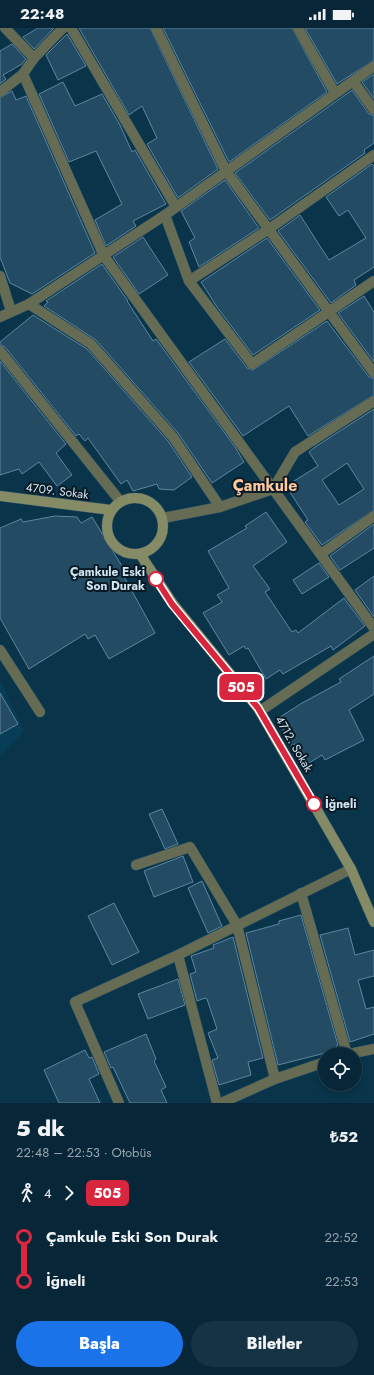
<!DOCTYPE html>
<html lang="tr">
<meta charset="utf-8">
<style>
body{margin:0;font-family:Jost,sans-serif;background:#153343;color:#f1f3f6;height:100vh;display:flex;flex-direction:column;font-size:15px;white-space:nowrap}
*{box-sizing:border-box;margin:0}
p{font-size:13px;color:#98a5ae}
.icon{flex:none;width:22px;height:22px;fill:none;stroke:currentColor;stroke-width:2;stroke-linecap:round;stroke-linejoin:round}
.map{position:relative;height:1075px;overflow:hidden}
.side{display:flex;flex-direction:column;background:#072738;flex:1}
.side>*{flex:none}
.badge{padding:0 8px;border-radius:6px;font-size:14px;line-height:26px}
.controls{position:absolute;left:318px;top:1019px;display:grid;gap:8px}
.controls a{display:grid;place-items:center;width:44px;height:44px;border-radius:50%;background:#072738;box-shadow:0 2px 6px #0003,0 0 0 1px #284453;font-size:20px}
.map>.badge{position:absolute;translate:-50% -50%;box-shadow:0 0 0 2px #fff}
.legs{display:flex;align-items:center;gap:6px;height:44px;padding:0 16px;font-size:13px}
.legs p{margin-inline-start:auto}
.overview{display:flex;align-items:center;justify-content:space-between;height:68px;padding:0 16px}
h1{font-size:22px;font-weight:800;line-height:30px}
.cta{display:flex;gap:8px;margin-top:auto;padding:8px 16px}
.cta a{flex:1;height:46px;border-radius:24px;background:#1a73e8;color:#fff;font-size:16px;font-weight:800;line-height:46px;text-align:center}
.cta a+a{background:#153343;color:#f1f3f6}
ul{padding:0 16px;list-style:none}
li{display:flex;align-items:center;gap:14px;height:44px;font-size:15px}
li i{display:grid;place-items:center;width:6px;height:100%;margin:0 5px;background:currentColor}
li i::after{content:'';width:10px;height:10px;margin:-5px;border:3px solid;border-radius:50%;background:#072738}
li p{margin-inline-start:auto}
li:first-child i{background:linear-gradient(#0000 50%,currentColor 0)}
li:last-child i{background:linear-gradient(currentColor 50%,#0000 0)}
.status{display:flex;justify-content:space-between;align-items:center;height:28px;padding:0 20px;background:#072738;direction:ltr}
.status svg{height:11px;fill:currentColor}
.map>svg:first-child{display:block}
</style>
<div class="status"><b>22:48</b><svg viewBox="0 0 49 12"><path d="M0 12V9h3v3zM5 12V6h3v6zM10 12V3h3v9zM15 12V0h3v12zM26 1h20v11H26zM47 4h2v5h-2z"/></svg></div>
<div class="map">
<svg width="374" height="1075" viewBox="0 0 374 1075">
<rect width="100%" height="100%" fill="#09344a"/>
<polygon fill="#083d58" points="0,652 24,703 0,729"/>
<g fill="#234b63" stroke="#5d86a0" fill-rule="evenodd">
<polygon points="38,0 54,0 34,21 23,9"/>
<polygon points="79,0 150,0 218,141 178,170 147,116 157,110 142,78 129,87"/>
<polygon points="163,0 292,0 327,64 229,134"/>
<polygon points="305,0 374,0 374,32 337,56"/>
<polygon points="67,6 86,38 58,52 46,27"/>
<polygon points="12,16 26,31 22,36 3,47 6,51 0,56 0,23"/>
<polygon points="374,46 374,71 362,54"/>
<polygon points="63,54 75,78 102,66 120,97 132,124 135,122 166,176 133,193 136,198 106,218 95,192 122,176 96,123 69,134 39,66"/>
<polygon points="352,62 369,86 374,88 374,115 364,122 365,125 270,192 235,145"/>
<polygon points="12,63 16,72 26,68 95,225 32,266 10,255 0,229 0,70"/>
<polygon points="372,136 374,138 374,239 354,252 356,257 331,275 278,203 300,187 329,232 366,210 348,182 339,188 326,169"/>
<polygon points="225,152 259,200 199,239 189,214 195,210 181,183"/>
<polygon points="143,209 168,247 139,266 113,229"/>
<polygon points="267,210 320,282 253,327 217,279 201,254"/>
<polygon points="102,236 128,273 127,273 153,313 156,311 235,419 244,434 212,455 178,405 96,312 44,278 48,274 46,273"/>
<polygon points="364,268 374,284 374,334 338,285"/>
<polygon points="33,287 87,321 168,413 192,449 174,462 159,461 157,456 133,463 127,452 121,456 88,410 85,413 79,406 76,408 5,319 0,317 0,314"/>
<polygon points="327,293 369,349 374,351 374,367 308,408 289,378 243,408 189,334 225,311 247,340 253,342"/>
<polygon points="0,333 66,416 56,425 72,447 57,458 39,434 22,446 19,441 0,447"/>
<path d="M374,381V482L322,517L305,494L308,492L286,458L318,438L309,424L315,419ZM347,435L364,461L339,477L322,452Z"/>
<polygon points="266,484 287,514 253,538 270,561 265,564 292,604 296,602 298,605 344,570 365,598 333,622 331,618 283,646 280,642 266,651 248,620 246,621 244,618 229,627 203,585 222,574 217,567 229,560 208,523 247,500 245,498"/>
<polygon points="55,488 77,489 81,495 92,489 125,543 122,545 155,605 109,631 95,607 88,611 85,606 29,641 0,590 0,500 21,491 23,494"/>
<polygon points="374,496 374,520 340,542 330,528"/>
<polygon points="319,535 329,549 302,566 293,552"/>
<polygon points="374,548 374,589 355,562"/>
<polygon points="374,628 374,666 349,682 364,712 325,732 322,727 309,735 297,715 292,718 277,691 302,675 341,654 339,651"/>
<polygon points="0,665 18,696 0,706"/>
<polygon points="162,781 178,816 165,821 149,786"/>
<polygon points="183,828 193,854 154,869 144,843"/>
<polygon points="202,853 222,898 208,905 188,860"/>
<polygon points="114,875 139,924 112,937 88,888"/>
<polygon points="301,887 338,1017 336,1018 337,1022 278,1037 246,905 279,896 279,893"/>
<polygon points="348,900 355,927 374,922 374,948 358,952 366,981 374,979 374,1006 350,1014 320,907"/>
<polygon points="233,909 263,1030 248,1034 251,1047 219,1057 212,1032 218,1030 208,1005 217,1001 207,971 205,970 197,973 190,946 196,944 191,928 214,920 213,917"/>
<polygon points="178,951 185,977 148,991 138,966"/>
<polygon points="146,1006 156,1031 154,1033 166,1059 161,1062 167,1075 130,1075 113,1039 111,1040 104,1024"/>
<polygon points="85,1022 89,1030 92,1029 99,1046 89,1051 100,1075 59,1075 44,1042"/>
</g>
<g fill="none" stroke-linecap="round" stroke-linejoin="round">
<g stroke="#295065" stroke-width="11">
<g id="street">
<polyline points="5,0 34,30"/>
<polyline points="71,0 176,179"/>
<polyline points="156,0 226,143 374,345"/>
<polyline points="298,0 335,65"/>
<polyline points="23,46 104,228 374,600"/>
<polyline points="353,53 374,82"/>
<polyline points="0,64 23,46 34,30 63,0"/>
<polyline points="165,187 189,253 252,336 374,253"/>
<polyline points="0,248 11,283"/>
<polyline points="189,253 269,201 374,127"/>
<polyline points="29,276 91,316 173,409 220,479"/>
<polyline points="0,289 29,276 165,187 374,38"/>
<polyline points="0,323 120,473"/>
<polyline points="163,490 220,479 273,461 295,424 374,373"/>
<polyline points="321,526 374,488"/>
<polyline points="0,622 40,684"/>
<polyline points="260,683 374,606"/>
<polyline points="136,837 190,819 237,897 275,1051"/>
<polyline points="301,865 347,1026"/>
<polyline points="178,927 217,1075"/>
<polyline points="349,1026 374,1021"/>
<polyline points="119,1075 75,974 178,927 351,841"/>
<polyline points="221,1075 275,1051 325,1034"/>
</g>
</g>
<g stroke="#295065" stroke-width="11">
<g id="secondary">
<polyline points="0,468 111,482"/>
<circle cx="135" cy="498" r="28"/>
<polyline points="140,526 173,576 258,680 351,841 374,894"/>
</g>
</g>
<use href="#street" stroke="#666b53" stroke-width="10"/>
<use href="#secondary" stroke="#848b65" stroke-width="10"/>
</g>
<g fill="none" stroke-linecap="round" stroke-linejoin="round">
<g stroke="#fff" stroke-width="9">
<polyline id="line-1" points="156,551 172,576 258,680 314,776"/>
</g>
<use href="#line-1" stroke="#d7263d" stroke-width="6"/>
</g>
<g fill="#fff" stroke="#d7263d" stroke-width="2">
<circle cx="156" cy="551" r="7"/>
<circle cx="314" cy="776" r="7"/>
</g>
<g text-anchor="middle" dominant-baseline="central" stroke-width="4" stroke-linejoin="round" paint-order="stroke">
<g font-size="12" fill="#cfe4f2" stroke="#091a24">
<text transform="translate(57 463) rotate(7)">4709. Sokak</text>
<text transform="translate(294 716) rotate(60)">4712. Sokak</text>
</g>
<g font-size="12" font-weight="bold" fill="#cfe4f2" stroke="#091a24" text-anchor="end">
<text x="145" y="544">Çamkule Eski<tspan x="145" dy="14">Son Durak</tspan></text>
<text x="325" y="776" text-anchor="start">İğneli</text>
</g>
<g font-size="16" font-weight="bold" fill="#fec8a1" stroke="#091a24">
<text x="265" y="457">Çamkule</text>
</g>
</g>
</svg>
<div class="controls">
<a><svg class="icon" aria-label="locate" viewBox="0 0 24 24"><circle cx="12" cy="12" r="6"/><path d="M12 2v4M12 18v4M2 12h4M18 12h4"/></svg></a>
</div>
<b class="badge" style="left:241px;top:659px;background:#d7263d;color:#fff">505</b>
</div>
<section class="side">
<div class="overview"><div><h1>5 dk</h1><p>22:48 – 22:53 · Otobüs</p></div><b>₺52</b></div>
<div class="legs"><svg class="icon" aria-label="walk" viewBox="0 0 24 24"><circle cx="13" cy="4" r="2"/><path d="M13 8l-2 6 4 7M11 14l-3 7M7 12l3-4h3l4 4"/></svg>4<svg class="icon" aria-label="forward" viewBox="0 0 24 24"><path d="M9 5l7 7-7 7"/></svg><b class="badge" style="background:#d7263d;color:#fff">505</b></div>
<ul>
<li><i style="color:#d7263d"></i><b>Çamkule Eski Son Durak</b><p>22:52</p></li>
<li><i style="color:#d7263d"></i><b>İğneli</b><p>22:53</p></li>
</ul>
<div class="cta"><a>Başla</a><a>Biletler</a></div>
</section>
